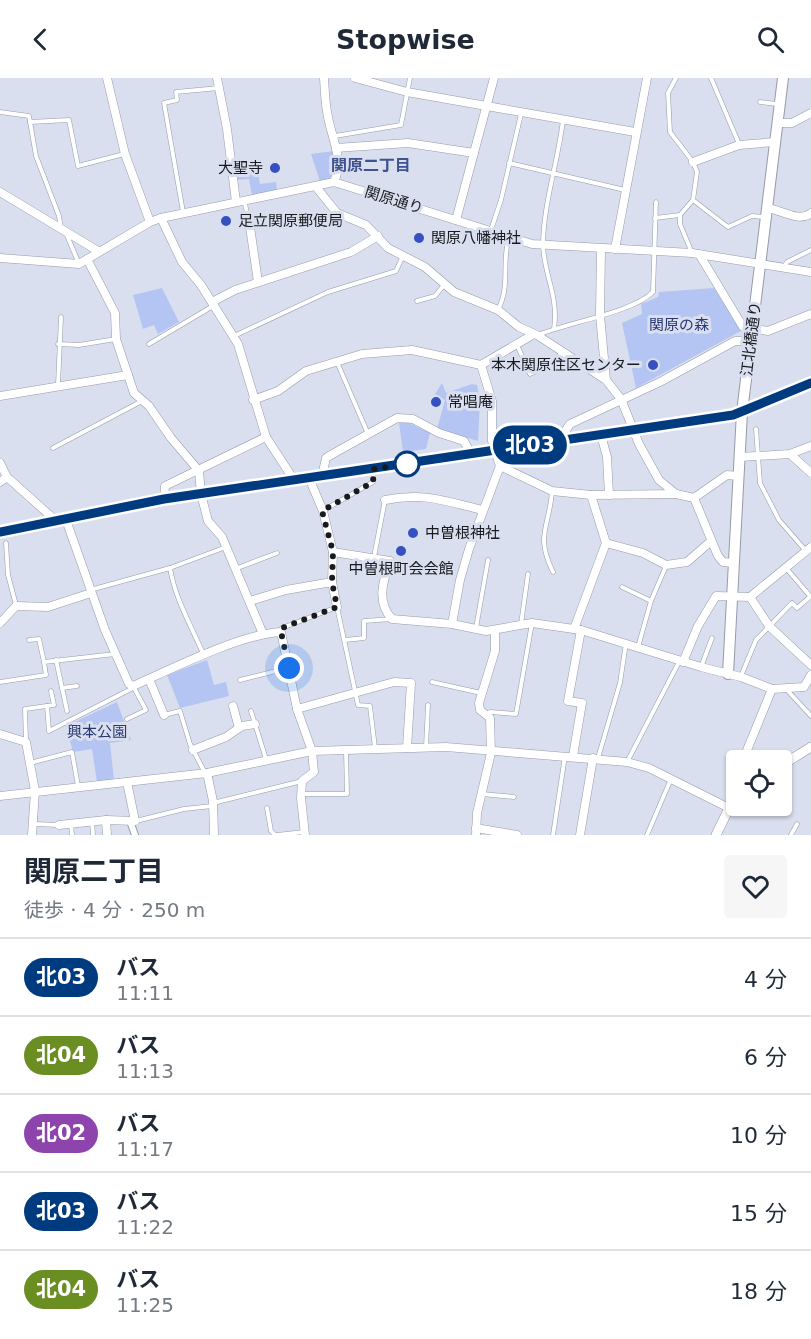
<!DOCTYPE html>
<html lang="ja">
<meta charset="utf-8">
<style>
body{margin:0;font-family:"DejaVu Sans","Noto Sans JP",sans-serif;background:#f6f6f7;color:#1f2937;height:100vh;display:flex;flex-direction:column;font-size:22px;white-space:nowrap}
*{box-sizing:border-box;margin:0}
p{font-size:20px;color:#747a83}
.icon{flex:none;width:33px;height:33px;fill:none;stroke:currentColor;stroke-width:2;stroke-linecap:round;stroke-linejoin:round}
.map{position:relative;height:757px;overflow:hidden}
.sheet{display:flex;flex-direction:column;background:#fff;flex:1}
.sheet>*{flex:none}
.badge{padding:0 12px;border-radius:20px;font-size:21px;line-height:39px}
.controls{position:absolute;left:726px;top:672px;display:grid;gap:12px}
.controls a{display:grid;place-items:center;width:66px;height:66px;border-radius:6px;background:#fff;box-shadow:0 2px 4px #0004;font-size:30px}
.you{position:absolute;width:30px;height:30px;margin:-15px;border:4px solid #fff;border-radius:50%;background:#1a73e8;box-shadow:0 0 0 9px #1a73e833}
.map>.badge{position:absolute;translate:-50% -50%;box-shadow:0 0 0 3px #fff}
.round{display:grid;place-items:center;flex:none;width:63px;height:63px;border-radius:6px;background:#f6f6f7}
.headline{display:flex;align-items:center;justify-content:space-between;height:102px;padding:0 24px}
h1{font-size:28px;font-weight:700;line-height:45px}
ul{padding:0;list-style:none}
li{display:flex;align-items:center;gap:18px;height:78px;padding:0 24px;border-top:2px solid #e0e1e3}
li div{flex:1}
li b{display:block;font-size:22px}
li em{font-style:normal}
li .badge{min-width:66px;font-weight:700;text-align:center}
header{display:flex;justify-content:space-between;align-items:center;height:78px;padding:0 24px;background:#fff;font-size:27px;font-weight:700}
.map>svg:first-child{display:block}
</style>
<header><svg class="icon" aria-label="back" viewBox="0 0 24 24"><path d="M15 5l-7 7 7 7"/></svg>Stopwise<svg class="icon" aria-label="search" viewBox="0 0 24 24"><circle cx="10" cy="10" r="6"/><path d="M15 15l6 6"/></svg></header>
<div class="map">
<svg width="811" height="757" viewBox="0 0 811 757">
<rect width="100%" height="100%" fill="#d9dfef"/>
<g fill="#b4c5f3">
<polygon points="333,73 335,90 330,101 320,103 311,76"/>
<polygon points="256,81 260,106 276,104 277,112 252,117 249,101 237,102 234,83"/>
<polygon points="162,210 179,244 158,256 154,247 143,251 133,217"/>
<polygon points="714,210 741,253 636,310 622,245 642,236 641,226 658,219 659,214"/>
<polygon points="442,305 446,315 472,306 477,307 480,323 478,363 437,351 445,322 435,316"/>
<polygon points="399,345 409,345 430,355 426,371 403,374"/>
<polygon points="207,582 214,607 226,604 229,618 180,630 167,597"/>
<polygon points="117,624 131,662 110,665 114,702 97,704 92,671 73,674 66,648"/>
</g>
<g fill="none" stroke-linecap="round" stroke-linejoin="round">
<g stroke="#959ba9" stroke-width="5">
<g id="service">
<polyline points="676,0 668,15 670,54 693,84 697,94 693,122 728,149 752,138 763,139"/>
<polyline points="711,0 739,66"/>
<polyline points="760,24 777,26"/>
<polyline points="0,34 29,38 36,78 59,138 61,150"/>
<polyline points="30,44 69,42 78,88 124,76"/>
<polyline points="335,58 401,47 410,0"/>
<polyline points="509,85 625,112"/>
<polyline points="245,126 250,148"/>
<polyline points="183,134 164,25 177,22 176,14 219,10"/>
<polyline points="680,137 680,146 692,175"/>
<polyline points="655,140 680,137 693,122"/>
<polyline points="491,152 501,122 521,36"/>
<polyline points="66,155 79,186"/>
<polyline points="784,189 787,184 811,172"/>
<polyline points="417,223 435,218 444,207"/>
<path d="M498,232C511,206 501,186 509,159"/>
<path d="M554,251C559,216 543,196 543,165C544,123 558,84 563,42"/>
<path d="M538,257C566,245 634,234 653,214L656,124"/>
<polyline points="234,258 328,214 396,193 402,180"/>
<polyline points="58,266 79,267 116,261"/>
<polyline points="149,266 213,228"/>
<polyline points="517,267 530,296 548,289 562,275"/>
<polyline points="337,284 368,356"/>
<polyline points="58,307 61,239"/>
<polyline points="756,351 760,405 779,442 806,473"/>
<polyline points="53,370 142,323"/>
<path d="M552,414C549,450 535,457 553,494"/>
<polyline points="324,432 373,404 374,391"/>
<polyline points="6,465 8,497 16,527"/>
<polyline points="374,479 385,422"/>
<path d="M170,490C175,521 192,549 204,578"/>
<polyline points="786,490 810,518"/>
<polyline points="235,491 277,475"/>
<polyline points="622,509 651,523"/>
<polyline points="90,512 170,490 226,469"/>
<polyline points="521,546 528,496"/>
<polyline points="476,550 488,482"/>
<polyline points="281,553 282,550 337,529 358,627 370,628 375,670"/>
<polyline points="29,562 39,561 44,584"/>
<polyline points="345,562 364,560 364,543 392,541"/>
<polyline points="638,569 651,523 666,488"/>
<polyline points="56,582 67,633"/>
<polyline points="701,589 712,560"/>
<polyline points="741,598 756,562 792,525 797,530 811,518"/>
<polyline points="240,602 288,590"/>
<polyline points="0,604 46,597 44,584 115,576"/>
<polyline points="432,604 481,615"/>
<polyline points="62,610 77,608"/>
<polyline points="787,612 811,638"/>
<polyline points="47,628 49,653 133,610 133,608 146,632 127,641"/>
<polyline points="251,633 266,681"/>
<polyline points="487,636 490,634 516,636 532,545"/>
<polyline points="164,637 180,633 190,666 205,695"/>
<polyline points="26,663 25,631 54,627 51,613"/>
<polyline points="426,669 428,627"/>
<polyline points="598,680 620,605 626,565"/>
<polyline points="627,684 679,584"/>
<polyline points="30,685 72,674 78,708"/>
<polyline points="302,716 347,716 346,672"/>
<polyline points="482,716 514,719"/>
<polyline points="213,725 302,703"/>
<polyline points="267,730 271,753 275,757"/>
<polyline points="136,743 184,731 212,728"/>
<polyline points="92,744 93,757"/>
<polyline points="35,746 58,747"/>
<polyline points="71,746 72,757"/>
<polyline points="277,757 304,754"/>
<polyline points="553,757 565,678"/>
<polyline points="647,757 671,701"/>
<polyline points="791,757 797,746"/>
</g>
</g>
<g stroke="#959ba9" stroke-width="8">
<polyline id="pedestrian" points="130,743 135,757"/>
</g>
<g stroke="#959ba9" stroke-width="9">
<g id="minor">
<polyline points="107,0 125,76 150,144"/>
<polyline points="217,0 227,51 236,124"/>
<path d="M324,0C325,13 325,26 328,39C332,61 344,82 334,104"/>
<polyline points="355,0 407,14 635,54"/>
<polyline points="778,45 792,45 811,35"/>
<polyline points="336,70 408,65 474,75"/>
<polyline points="693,84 739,67 775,64"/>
<polyline points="316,109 337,135 366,147 388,170 425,189 454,214 498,232 519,249 537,257 606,302 621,321 639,366 659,402 676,416 694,420 718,478 723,484 734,485"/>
<polyline points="0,114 98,173"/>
<path d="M767,130C782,132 799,145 811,135"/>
<polyline points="161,140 182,184 201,207 238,266 266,359 294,402"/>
<polyline points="456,142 494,0"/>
<polyline points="250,149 258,204"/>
<polyline points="601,171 600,237 606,302"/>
<polyline points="615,171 647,0"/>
<polyline points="699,176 743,249 768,253 811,236"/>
<polyline points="0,180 79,186 150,144 161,140 334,104 532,166 692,175 811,194"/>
<polyline points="87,181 115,235 116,261 134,315 149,328 171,360 199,393 201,416 208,443 222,459 263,556"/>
<polyline points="212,224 235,212 351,174 378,158"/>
<polyline points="481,287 534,256"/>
<polyline points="0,318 128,297"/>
<polyline points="253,322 278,313 306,293 362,276 412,272 481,287 492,323 492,363 500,388 469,471 460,502 452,546"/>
<polyline points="601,357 607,379 609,417"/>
<polyline points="559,363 570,346 660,304 735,263 750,263"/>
<polyline points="790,376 811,395"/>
<polyline points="740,379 790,376 811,368"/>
<polyline points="0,385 7,399"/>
<polyline points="500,388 552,413 591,417 676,416"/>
<polyline points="322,398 326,380 329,378 397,340 413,341 439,355 464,363 471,376"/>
<polyline points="309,400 323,433 333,474 332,504 337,529"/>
<polyline points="0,404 7,399 54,441"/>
<polyline points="694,420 727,397 738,398"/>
<polyline points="164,421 165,408 266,359"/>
<path d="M385,422C424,414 445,423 482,432"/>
<path d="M65,439L105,552L129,606L133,608C171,591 241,556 281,554L297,631L312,673L314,694L302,703L301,720L305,757"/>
<polyline points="606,465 643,475 666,487 687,484 710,464"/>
<path d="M333,474L390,483C383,503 376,524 392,541L452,546L486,553L532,545L581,552L701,589L741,599L772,611L804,609L811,597"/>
<polyline points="750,519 811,469"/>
<polyline points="250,523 286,512 332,504"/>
<polyline points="0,545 16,528 48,529 91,515"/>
<polyline points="574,551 606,465 591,417"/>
<polyline points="683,584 698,548 716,518 750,519 769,548 811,587"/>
<polyline points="149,601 164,637"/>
<polyline points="233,628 239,650"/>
<polyline points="297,631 394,604 411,605 407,670"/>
<polyline points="0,656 26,664 35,713 32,757"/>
<polyline points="193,672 226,659 242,648 255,646"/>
<polyline points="573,678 582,625 568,623 581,552"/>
<polyline points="743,682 772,611"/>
<polyline points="207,695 213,723 214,757"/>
<polyline points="0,718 207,695 312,673 446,669 627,684 649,690 729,730"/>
<polyline points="106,742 107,757"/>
<polyline points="59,747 106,742 135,743 127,704"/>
<polyline points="476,750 517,757"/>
<polyline points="476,757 477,735 491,675 490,640 480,632 479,625 495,573 495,553"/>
<polyline points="580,757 593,680"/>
</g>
</g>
<g stroke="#959ba9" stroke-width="10">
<g id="tertiary">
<polyline points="782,687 811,669"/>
<polyline points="716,757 736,716"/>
</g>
</g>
<g stroke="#959ba9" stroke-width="12">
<g id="secondary">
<polyline points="0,454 164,421 733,337 811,305"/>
<polyline points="728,596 742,334 783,0"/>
</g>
</g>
<use href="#service" stroke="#fff" stroke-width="4"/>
<use href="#pedestrian" stroke="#fff" stroke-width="6"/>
<use href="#minor" stroke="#fff" stroke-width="8"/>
<use href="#tertiary" stroke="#fff" stroke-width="9"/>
<use href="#secondary" stroke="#fff" stroke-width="10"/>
</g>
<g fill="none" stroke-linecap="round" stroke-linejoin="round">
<g stroke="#fff" stroke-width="14">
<polyline id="line" points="0,454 164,421 733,337 811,305"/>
</g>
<use href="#line" stroke="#003b80" stroke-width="9"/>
<polyline stroke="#181a1f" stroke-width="6" stroke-dasharray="0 10.8" points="289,590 281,554 282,550 337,529 332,504 333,474 322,433 373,404 374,391 413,385 407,386"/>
</g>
<g fill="#3650c2" stroke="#d9dfef" stroke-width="2">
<circle cx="275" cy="90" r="6"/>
<circle cx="226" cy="143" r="6"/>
<circle cx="419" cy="160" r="6"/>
<circle cx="653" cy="287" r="6"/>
<circle cx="436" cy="324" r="6"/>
<circle cx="413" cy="455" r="6"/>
<circle cx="401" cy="473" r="6"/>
</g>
<circle fill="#fff" stroke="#003b80" stroke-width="3" cx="407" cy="386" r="12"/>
<g text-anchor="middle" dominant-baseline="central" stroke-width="6" stroke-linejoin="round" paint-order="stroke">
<g font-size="15" fill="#181a1f" stroke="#d9dfef" text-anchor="start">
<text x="263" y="90" text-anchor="end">大聖寺</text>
<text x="238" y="143">足立関原郵便局</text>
<text x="431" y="160">関原八幡神社</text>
<text x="641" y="287" text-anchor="end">本木関原住区センター</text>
<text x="448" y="324">常唱庵</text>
<text x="425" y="455">中曽根神社</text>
<text x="401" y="491" text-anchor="middle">中曽根町会会館</text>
</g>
<g font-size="15" fill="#181a1f" stroke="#d9dfef">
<text transform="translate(394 122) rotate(17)">関原通り</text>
<text transform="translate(751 261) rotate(-83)">江北橋通り</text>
</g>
<g font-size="15" fill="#293974" stroke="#d9dfef">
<text x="679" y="247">関原の森</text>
<text x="97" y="654">興本公園</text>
</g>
<g font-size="16" font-weight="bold" fill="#40538e" stroke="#d9dfef">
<text x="371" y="87">関原二丁目</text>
</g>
</g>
</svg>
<div class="controls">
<a><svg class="icon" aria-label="locate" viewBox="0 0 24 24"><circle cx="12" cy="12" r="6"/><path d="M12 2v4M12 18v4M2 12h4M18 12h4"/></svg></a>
</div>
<div class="you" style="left:289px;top:590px"></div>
<b class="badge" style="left:530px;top:367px;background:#003b80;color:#fff">北03</b>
</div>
<section class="sheet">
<div class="headline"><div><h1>関原二丁目</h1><p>徒歩 · 4 分 · 250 m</p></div><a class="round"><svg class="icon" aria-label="heart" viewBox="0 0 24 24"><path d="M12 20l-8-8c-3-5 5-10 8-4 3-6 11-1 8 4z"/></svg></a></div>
<ul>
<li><span class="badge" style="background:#003b80;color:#fff">北03</span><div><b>バス</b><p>11:11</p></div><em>4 分</em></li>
<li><span class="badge" style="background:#6b8e23;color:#fff">北04</span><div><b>バス</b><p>11:13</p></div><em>6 分</em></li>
<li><span class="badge" style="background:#8e44ad;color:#fff">北02</span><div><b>バス</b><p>11:17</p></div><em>10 分</em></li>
<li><span class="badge" style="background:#003b80;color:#fff">北03</span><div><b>バス</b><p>11:22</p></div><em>15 分</em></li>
<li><span class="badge" style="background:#6b8e23;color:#fff">北04</span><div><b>バス</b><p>11:25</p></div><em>18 分</em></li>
</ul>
</section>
